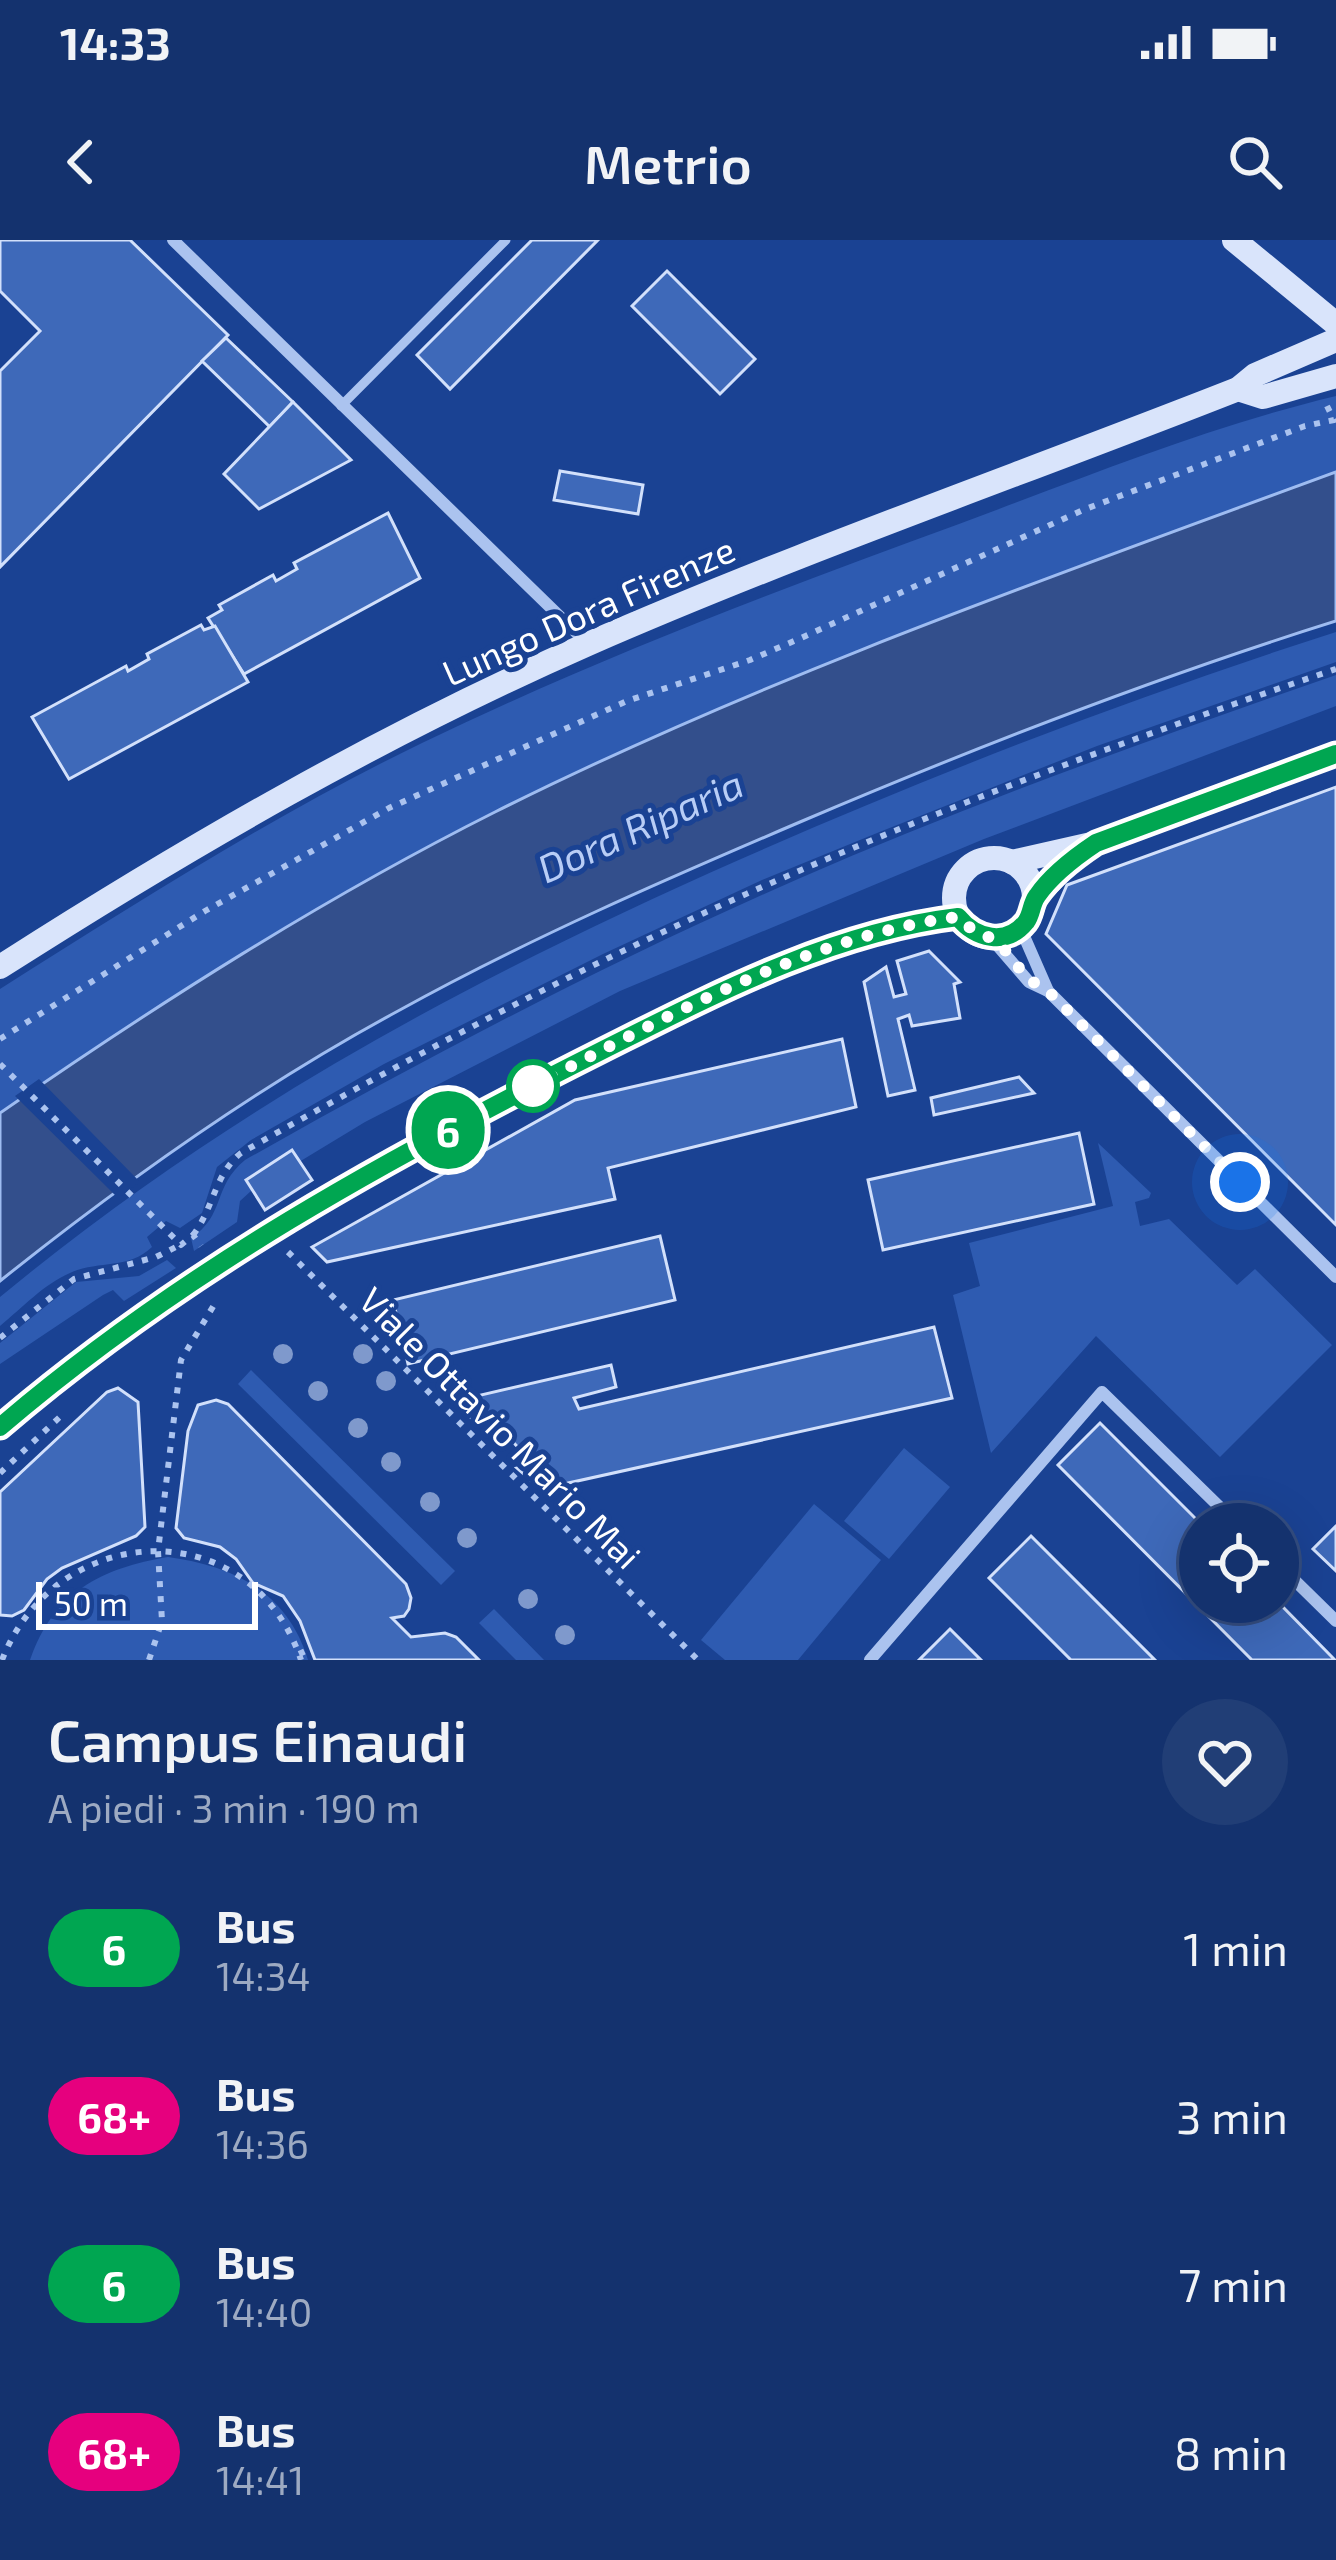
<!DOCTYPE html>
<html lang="it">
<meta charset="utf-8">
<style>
body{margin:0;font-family:"Exo 2",sans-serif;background:#213e76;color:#f1f3f6;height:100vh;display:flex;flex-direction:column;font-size:45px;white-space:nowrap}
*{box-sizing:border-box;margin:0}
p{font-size:39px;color:#9daac2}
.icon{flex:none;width:66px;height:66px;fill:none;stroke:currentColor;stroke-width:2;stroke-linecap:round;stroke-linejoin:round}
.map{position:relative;height:1420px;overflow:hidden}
.panel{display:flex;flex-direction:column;background:#14326e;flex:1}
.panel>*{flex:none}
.badge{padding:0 24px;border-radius:39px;font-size:42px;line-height:78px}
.fabs{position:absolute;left:1179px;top:1263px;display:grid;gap:24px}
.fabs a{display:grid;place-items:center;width:120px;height:120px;border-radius:50%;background:#14326e;box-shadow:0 12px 48px #0002,0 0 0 3px #334d81;font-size:60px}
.scale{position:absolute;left:36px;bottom:30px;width:222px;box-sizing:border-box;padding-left:12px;border:6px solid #fff;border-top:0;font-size:33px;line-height:42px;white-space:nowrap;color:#fff;-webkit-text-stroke:9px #1a4293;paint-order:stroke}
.you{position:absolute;width:60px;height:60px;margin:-30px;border:9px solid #fff;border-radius:50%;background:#1a73e8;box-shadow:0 0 0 18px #1a73e833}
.map>.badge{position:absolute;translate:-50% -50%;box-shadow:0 0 0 6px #fff}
.round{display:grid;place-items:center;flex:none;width:126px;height:126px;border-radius:63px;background:#213e76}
.headline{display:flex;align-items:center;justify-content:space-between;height:204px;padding:0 48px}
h1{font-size:57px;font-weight:600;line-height:90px}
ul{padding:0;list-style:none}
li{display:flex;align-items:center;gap:36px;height:168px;padding:0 48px}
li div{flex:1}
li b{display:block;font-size:45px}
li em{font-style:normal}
li .badge{min-width:132px;font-weight:700;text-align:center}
.status{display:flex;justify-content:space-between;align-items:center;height:84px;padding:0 60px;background:#14326e;direction:ltr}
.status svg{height:33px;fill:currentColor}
header{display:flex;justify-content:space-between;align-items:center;height:156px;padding:0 48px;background:#14326e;font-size:54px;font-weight:600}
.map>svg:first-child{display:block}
</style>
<div class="status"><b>14:33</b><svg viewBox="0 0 49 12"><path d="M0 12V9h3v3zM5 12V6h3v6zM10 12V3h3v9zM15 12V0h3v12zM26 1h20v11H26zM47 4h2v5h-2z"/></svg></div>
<header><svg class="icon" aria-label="back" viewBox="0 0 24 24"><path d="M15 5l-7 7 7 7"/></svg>Metrio<svg class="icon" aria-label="search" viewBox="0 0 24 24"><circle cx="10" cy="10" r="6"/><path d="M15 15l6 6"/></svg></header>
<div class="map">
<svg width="1336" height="1420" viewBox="0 0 1336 1420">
<rect width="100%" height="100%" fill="#1a4293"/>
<g fill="#2e5bb1">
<path d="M1336,156V232L1148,301L708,476L496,572L302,677L0,873V749C138,662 275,574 422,503C596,419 778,350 959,284C1083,238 1207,187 1336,156Z"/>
<path d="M1336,392V422L1097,506L882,591L762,640L603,714L384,824L251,900L217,927L202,973L180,988L166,981L147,997L152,1007C128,1030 98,1020 70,1033C44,1044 22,1068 0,1086V1057C230,867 470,739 741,619C936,533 1133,457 1336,392Z"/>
<path d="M1336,435V466L984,599L620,751L365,882L251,951L240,961L237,982L194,1011L191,998C226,975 212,947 245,920C425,818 608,722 798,639C974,562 1155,498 1336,435Z"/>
<polygon points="1098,903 1151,953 1149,958 1135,962 1140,986 1169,979 1237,1045 1255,1029 1332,1105 1220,1217 1096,1096 991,1213 953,1055 980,1046 969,1003 1113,966"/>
<polygon points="167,1020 176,1028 124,1061 113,1050 103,1055 0,1124 0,1103 76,1042 139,1036"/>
<polygon points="251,1130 455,1331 441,1345 238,1144"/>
<polygon points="904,1208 950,1247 889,1319 844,1281"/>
<polygon points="814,1264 881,1320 798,1420 725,1420 701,1400"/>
<path d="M168,1317C234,1326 287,1352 308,1420H30C53,1352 102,1328 168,1317Z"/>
<polygon points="494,1369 544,1420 545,1420 516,1420 479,1383"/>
</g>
<path fill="#334f8c" stroke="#9ebcf1" stroke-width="3" d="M1336,232V381C1154,438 976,507 800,582C664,640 528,699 398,771C257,847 125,941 0,1041V873C159,763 322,659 495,572C762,438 1056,335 1336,232Z"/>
<polygon fill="#1a4293" points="39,839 140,942 118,958 15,856"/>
<g fill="#3e69b9" stroke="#d2e0fb" stroke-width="3">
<polygon points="0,0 130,0 228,95 0,327 0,131 40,91 0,51"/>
<polygon points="532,0 598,0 450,149 417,115"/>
<polygon points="667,31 755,119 720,154 632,66"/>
<polygon points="226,98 293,162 270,187 202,121"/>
<polygon points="293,162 351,220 259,269 224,234"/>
<polygon points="560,231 643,245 638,274 554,260"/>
<polygon points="388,273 420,338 244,434 208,378 222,370 219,365 273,335 276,341 297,329 294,323"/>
<polygon points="201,385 204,390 215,386 248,442 69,539 32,477 126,426 128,431 149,419 147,414"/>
<polygon points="1336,547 1336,985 1046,694 1067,645"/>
<polygon points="929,711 960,742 954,744 960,778 912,786 909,775 898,779 915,850 888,856 864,742 886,727 894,757 906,754 897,721"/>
<polygon points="842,799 856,867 608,928 615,959 327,1022 312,1007 575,860"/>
<polygon points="1019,837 1034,853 934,875 931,858"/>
<polygon points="1079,893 1094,964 883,1010 868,940"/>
<polygon points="292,910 312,940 265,970 246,940"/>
<polygon points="660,996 675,1060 408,1124 393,1060"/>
<polygon points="934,1087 952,1158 541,1249 517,1228 534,1224 490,1178 476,1183 455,1161 611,1125 616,1147 574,1158 579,1169"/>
<polygon points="118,1148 138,1162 145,1287 136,1296 62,1328 47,1339 24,1370 12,1376 0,1375 0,1252 107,1152"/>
<polygon points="216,1160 228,1164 406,1344 411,1358 409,1369 404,1376 392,1378 411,1397 445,1393 456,1397 479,1420 315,1420 300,1381 283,1356 253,1343 236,1319 220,1307 184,1298 176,1288 188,1191 198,1165"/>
<polygon points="1100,1183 1201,1284 1200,1362 1278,1362 1335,1420 1252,1420 1058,1225"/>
<polygon points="1336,1286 1336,1331 1313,1309"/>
<polygon points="1031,1296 1155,1420 1071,1420 989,1338"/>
<polygon points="950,1389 981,1420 919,1420"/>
</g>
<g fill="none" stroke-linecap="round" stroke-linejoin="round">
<g stroke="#abc3ef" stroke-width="6" stroke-dasharray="6 9" stroke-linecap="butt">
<polyline points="0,799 205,671 389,568 627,461 750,420 801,398 1083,270 1305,186 1334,180 1327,166"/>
<polyline points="0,824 181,1005 193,995 201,1006"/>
<path d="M193,995C214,968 214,935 241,913C384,832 527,755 676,686C890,586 1112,505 1336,429"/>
<polyline points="288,1012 698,1420"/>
<polyline points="0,1098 74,1039 156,1017 180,1005"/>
<polyline points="0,1233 63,1174"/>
<polyline points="299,1414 312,1408"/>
<path d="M2,1420C57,1279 251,1271 301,1420"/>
<polyline points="149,1420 162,1381 158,1311 181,1120 217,1060"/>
</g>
<polyline stroke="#abc3ef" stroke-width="9" points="341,166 506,0"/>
<g stroke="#abc3ef" stroke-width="12">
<polyline points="173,0 587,403"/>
<polyline points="1020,687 1048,751"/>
<polyline points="991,698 1029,742 1048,751 1336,1037"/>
<polyline points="1278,1324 1336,1381"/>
<polyline points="870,1420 1102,1152 1237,1284"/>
</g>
<g stroke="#d9e4fb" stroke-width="24">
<polyline points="1234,0 1336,84"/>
<polyline points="1238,149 1263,157 1336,136"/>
<circle cx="994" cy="658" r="40"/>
<polyline points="1012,622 1096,603 1336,514"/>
<polyline points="1034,659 1072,619 1089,608"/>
<path d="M0,727C189,606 383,494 588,404C801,311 1022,234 1238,149L1255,135L1336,100"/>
<path d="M0,1187C180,1034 383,921 593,815C708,758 829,692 958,677"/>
</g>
</g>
<g fill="#7f99cc">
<circle cx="283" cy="1114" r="10"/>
<circle cx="363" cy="1114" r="10"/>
<circle cx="386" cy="1141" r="10"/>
<circle cx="318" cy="1151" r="10"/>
<circle cx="358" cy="1188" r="10"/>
<circle cx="391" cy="1222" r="10"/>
<circle cx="430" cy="1262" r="10"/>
<circle cx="467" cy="1298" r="10"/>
<circle cx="528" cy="1359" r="10"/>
<circle cx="565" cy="1395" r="10"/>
</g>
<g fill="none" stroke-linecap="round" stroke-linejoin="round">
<g stroke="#fff" stroke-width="27">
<path id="line" d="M0,1187C182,1031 388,918 601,811C713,755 832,692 958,677C975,698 1006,707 1026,682C1032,674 1031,664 1037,656C1052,634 1075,617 1096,603L1336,514"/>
</g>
<use href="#line" stroke="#00a651" stroke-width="18"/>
<path stroke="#fff" stroke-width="12" stroke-dasharray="0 21.6" d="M533,846C663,779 811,695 958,677C969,690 977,690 990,698C1012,709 1017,737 1048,751L1240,942"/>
</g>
<circle fill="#fff" stroke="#00a651" stroke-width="6" cx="533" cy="846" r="24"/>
<g text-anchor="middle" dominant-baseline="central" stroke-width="10" stroke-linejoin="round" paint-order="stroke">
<g font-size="36" fill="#fff" stroke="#1a4293">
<text transform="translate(588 370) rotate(-24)">Lungo Dora Firenze</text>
<text transform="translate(501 1187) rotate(45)">Viale Ottavio Mario Mai</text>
</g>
<g font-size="39" font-style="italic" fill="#b8cdf6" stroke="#1a4293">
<text transform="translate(640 585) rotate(-24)">Dora Riparia</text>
</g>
</g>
</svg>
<div class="fabs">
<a><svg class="icon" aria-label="locate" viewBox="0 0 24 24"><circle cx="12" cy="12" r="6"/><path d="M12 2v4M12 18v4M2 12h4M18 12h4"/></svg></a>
</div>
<div class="scale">50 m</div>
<div class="you" style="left:1240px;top:942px"></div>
<b class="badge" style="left:448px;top:890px;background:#00a651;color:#fff">6</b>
</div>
<section class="panel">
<div class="headline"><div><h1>Campus Einaudi</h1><p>A piedi · 3 min · 190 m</p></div><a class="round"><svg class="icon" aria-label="heart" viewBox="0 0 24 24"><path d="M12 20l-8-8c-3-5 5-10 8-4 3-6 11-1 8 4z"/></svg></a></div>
<ul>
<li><span class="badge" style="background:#00a651;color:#fff">6</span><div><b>Bus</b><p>14:34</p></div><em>1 min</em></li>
<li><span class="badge" style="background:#e6007e;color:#fff">68+</span><div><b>Bus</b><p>14:36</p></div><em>3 min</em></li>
<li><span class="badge" style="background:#00a651;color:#fff">6</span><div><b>Bus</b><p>14:40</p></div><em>7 min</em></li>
<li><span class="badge" style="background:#e6007e;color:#fff">68+</span><div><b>Bus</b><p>14:41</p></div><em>8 min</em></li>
</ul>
</section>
